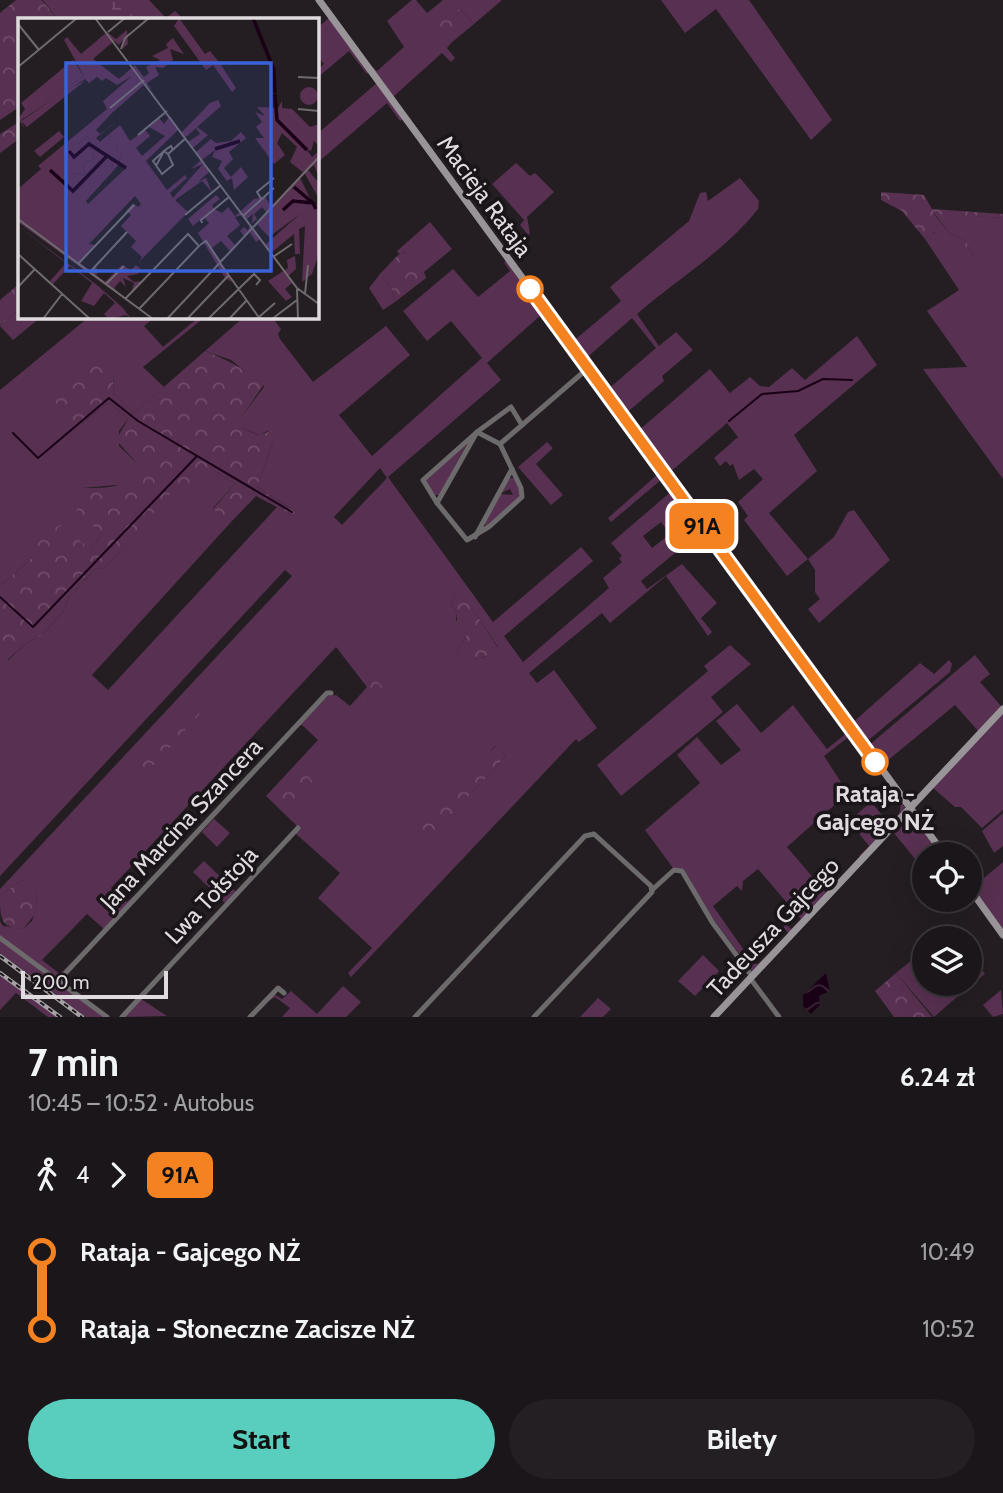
<!DOCTYPE html>
<html lang="pl">
<meta charset="utf-8">
<style>
body{margin:0;font-family:Cabin,sans-serif;background:#241f23;color:#f1f3f6;height:100vh;display:flex;flex-direction:column;font-size:26px;white-space:nowrap}
*{box-sizing:border-box;margin:0}
p{font-size:23px;color:#a09fa2}
.icon{flex:none;width:38px;height:38px;fill:none;stroke:currentColor;stroke-width:2;stroke-linecap:round;stroke-linejoin:round}
.map{position:relative;height:1017px;overflow:hidden}
.panel{display:flex;flex-direction:column;background:#1b161a;flex:1}
.panel>*{flex:none}
.badge{padding:0 14px;border-radius:10px;font-size:24px;line-height:46px}
.fabs{position:absolute;left:912px;top:842px;display:grid;gap:14px}
.fabs a{display:grid;place-items:center;width:70px;height:70px;border-radius:50%;background:#1b161a;box-shadow:0 7px 28px #0002,0 0 0 2px #393539;font-size:35px}
.scale{position:absolute;left:21px;bottom:18px;width:147px;box-sizing:border-box;padding-left:7px;border:4px solid #dfdbde;border-top:0;font-size:19px;line-height:24px;white-space:nowrap;color:#dfdbde;-webkit-text-stroke:5px #1a1519;paint-order:stroke}
.map>.badge{position:absolute;translate:-50% -50%;box-shadow:0 0 0 4px #fff}
.legs{display:flex;align-items:center;gap:10px;height:77px;padding:0 28px;font-size:23px}
.legs p{margin-inline-start:auto}
.head{display:flex;align-items:center;justify-content:space-between;height:119px;padding:0 28px}
h1{font-size:38px;font-weight:800;line-height:52px}
.cta{display:flex;gap:14px;margin-top:auto;padding:14px 28px}
.cta a{flex:1;height:80px;border-radius:42px;background:#59cebe;color:#111;font-size:28px;font-weight:800;line-height:80px;text-align:center}
.cta a+a{background:#241f23;color:#f1f3f6}
ul{padding:0 28px;list-style:none}
li{display:flex;align-items:center;gap:24px;height:77px;font-size:26px}
li i{display:grid;place-items:center;width:10px;height:100%;margin:0 9px;background:currentColor}
li i::after{content:'';width:18px;height:18px;margin:-9px;border:5px solid;border-radius:50%;background:#1b161a}
li p{margin-inline-start:auto}
li:first-child i{background:linear-gradient(#0000 50%,currentColor 0)}
li:last-child i{background:linear-gradient(currentColor 50%,#0000 0)}
.map>svg:first-child{display:block}
</style>
<div class="map">
<svg width="1003" height="1017" viewBox="0 0 1003 1017">
<defs>
<pattern id="forest-crowns" width="20" height="18" patternUnits="userSpaceOnUse" patternTransform="scale(1.75)"><rect width="20" height="18" fill="#583051"/><path d="M2 6a3 3 0 1 1 6 0M12 15a3 3 0 1 1 6 0" fill="none" stroke="#704d6a"/></pattern>
<pattern id="wetland-marsh" width="20" height="14" patternUnits="userSpaceOnUse" patternTransform="scale(1.75)"><rect width="20" height="14" fill="#583051"/><path d="M1 5h8M5 5V1M11 12h8M15 12V8" fill="none" stroke="#704d6a"/></pattern>
<pattern id="water-waves" width="16" height="10" patternUnits="userSpaceOnUse" patternTransform="scale(1.75)"><rect width="16" height="10" fill="#1a0017"/><path d="M0 5q4-4 8 0t8 0" fill="none" stroke="#3b2538"/></pattern>
</defs>
<rect width="100%" height="100%" fill="#241e22"/>
<g fill="#583051" fill-rule="evenodd">
<polygon points="43,0 149,0 166,18 175,11 183,19 57,19"/>
<polygon points="412,0 416,0 427,13 443,0 502,0 474,24 461,10 434,20 451,43 447,48 455,58 451,62 442,53 394,96 398,104 366,61 377,71 404,47 387,21"/>
<polygon points="661,0 749,0 832,120 811,140 716,9 685,33"/>
<polygon points="329,18 369,71 367,74 349,51 317,78 317,70 324,64 317,56 317,28"/>
<polygon points="377,83 403,119 400,121 387,103 317,163 317,134"/>
<polygon points="516,163 530,176 535,173 554,192 527,217 530,233 528,235 520,225 524,220 492,184"/>
<path d="M740,178L759,201L758,209C724,252 677,279 637,314L659,346L676,332L693,350L662,376L664,381L624,415L606,391L656,348L632,318L584,360L571,343L621,301L610,287L689,221L700,193L706,192L708,201Z"/>
<polygon points="934,213 1003,218 1003,479 923,369 967,367 927,311 959,290 925,239 932,232 974,258 966,241 950,234"/>
<path d="M430,222L452,249L424,272C414,267 413,256 404,252L400,255L397,251Z"/>
<path d="M507,261L550,321L542,314L487,363L501,380L388,477L493,622L581,547L593,561L504,636L523,662L609,588L603,578L622,562L619,558L622,556L611,543L673,490L703,530L641,581L647,589L682,564L717,603L701,618L712,632L708,636L666,576L610,623L602,613L529,673L537,683L554,670L597,728L579,742L576,739L351,977L348,973L372,948L318,898L340,873L296,834L297,826L266,796L318,740L302,725L298,726L328,696L336,695L350,706L367,687L336,647L111,888L127,902L142,889L102,932L103,928L87,914L42,960L60,974L84,949L59,976L56,977L0,936V921L3,926L23,929L32,921L36,909L37,891L22,880L0,896V889L292,576L285,570L0,876V651L8,660L29,641L40,637L63,612L69,597L96,569L105,568L174,488L217,472L235,484L213,508L232,521L92,675L108,690L277,507L292,515L295,511L257,487L273,442L268,431L259,435L242,428V416L264,387L262,381L255,379L231,360L205,351L244,317H272L281,329L278,334L280,339L313,382L386,326L410,355L339,415L372,456L482,358L451,321L427,341L403,311L453,269L478,297L510,271L504,262ZM380,468L387,478L342,525L334,517ZM661,522L670,534L652,548L643,536ZM457,593H462L498,647C484,661 474,661 457,653L467,634L456,620L457,613L451,603ZM495,746L506,756L424,843Z"/>
<polygon points="380,274 391,287 395,302 383,310 369,288"/>
<polygon points="19,309 19,317 41,317 13,340 0,326"/>
<polygon points="89,317 155,317 144,326 163,347 199,317 205,317 143,367 164,387 134,413 113,393 114,371 80,425 109,402 128,419 119,431 119,446 143,469 127,484 83,488 103,534 90,549 33,557 0,586 0,390"/>
<polygon points="857,336 877,365 794,435 817,471 769,513 808,559 834,537 848,512 854,510 890,560 819,623 808,609 820,599 815,592 815,570 808,559 787,576 744,520 748,516 738,502 763,479 754,469 739,480 733,464 730,466 726,461 720,466 714,458 738,437 727,423 668,474 637,432 710,369 730,393 750,377 760,386 769,387 792,368 805,380"/>
<polygon points="547,442 553,448 536,464 563,495 551,505 518,467"/>
<polygon points="467,444 439,495 434,495 425,480"/>
<polygon points="648,458 671,487 668,489 661,480 611,522 608,518 658,474"/>
<polygon points="509,478 514,478 520,491 519,498 487,526 484,523 501,494 513,495 510,489 501,493"/>
<polygon points="730,645 751,664 711,697 723,712 621,796 597,765 708,671 704,666"/>
<polygon points="975,655 990,674 980,682 1002,707 979,732 955,705 881,766 867,747"/>
<polygon points="949,660 952,664 950,672 865,743 850,725 920,663 934,674"/>
<polygon points="737,704 761,733 793,705 827,749 848,732 840,717 862,747 851,735 824,756 848,793 787,847 827,894 789,934 783,927 786,924 791,929 801,919 758,869 743,881 742,891 737,886 713,906 753,963 758,964 785,937 753,972 704,907 684,869 673,868 645,830 700,783 677,755 697,737 721,765 741,750 716,721"/>
<polygon points="1003,712 1003,810 982,828 961,807 955,807 933,788"/>
<path d="M898,794L906,810L861,857L859,856L869,846L849,821L871,802L890,825C900,813 905,809 895,796Z"/>
<polygon points="221,811 214,819 230,833 217,847 202,832 196,838"/>
<polygon points="1003,813 1003,846 994,853 982,831"/>
<polygon points="913,817 938,849 939,854 924,854 924,870 894,833"/>
<polygon points="204,861 236,892 225,903 193,872"/>
<polygon points="1003,862 1003,930 971,889"/>
<polygon points="0,940 104,1017 86,1017 0,953"/>
<polygon points="924,950 924,984 937,984 951,1002 934,1017 896,973"/>
<polygon points="703,955 719,971 695,996 678,981"/>
<polygon points="0,975 57,1017 48,1017 16,993 0,1010"/>
<polygon points="343,986 361,1002 346,1017 282,1017 290,1008 275,997 265,1003 274,994 282,999 291,991 317,1014"/>
<polygon points="1001,990 1003,1014 993,1017 983,1005"/>
<polygon points="598,998 611,1009 603,1017 580,1017"/>
<polygon points="141,999 167,1016 124,1017"/>
</g>
<g fill="url(#forest-crowns)">
<polygon points="16,0 42,0 57,19 19,19 19,107 0,120 0,13"/>
<polygon points="448,9 461,10 474,24 451,43 433,21"/>
<polygon points="19,122 19,139 0,153 0,134"/>
<polygon points="881,192 924,195 932,209 1003,214 1003,218 934,214 950,234 966,241 974,258 973,267 933,232 925,239 902,211 881,200"/>
<polygon points="406,252 424,272 426,278 395,302 391,287 380,274 398,255"/>
<polygon points="19,284 19,309 0,326 0,300"/>
<path d="M205,351C227,359 246,371 265,383L242,416V428L258,435L272,431L273,442L257,487L296,512L292,515L256,496L232,521L213,509L235,484L217,472L191,501L174,489L105,568L96,569L69,597L63,612L40,637L29,641L7,660L0,651V586L33,557L19,547L32,536L41,537L60,525L90,549L103,534L76,512L83,488C109,488 124,488 142,469L116,440L128,419L109,402L80,425L66,417L53,399L102,358L114,371L113,393L134,413Z"/>
<path d="M462,592L498,648C485,659 477,660 460,658L457,653L467,634L457,625V613L451,603L457,593Z"/>
<path d="M373,679C383,683 390,699 388,709L383,712L365,703L362,696L369,691Z"/>
<polygon points="200,700 207,706 144,776 137,770"/>
<polygon points="496,746 506,756 424,844 413,834"/>
<circle cx="297" cy="789" r="17"/>
<path d="M107,783C106,798 77,826 62,830L69,818Z"/>
<path d="M22,880L37,890L36,913L23,929C0,929 0,917 0,896Z"/>
<polygon points="970,956 985,974 951,1002 937,984 970,984"/>
<polygon points="896,973 932,1017 894,1017 875,991"/>
</g>
<polygon fill="url(#wetland-marsh)" points="115,0 125,0 138,19 118,19 109,3"/>
<polygon fill="url(#water-waves)" points="826,973 830,991 819,996 820,1005 811,1014 803,1006 803,995"/>
<g fill="none" stroke-linecap="round" stroke-linejoin="round">
<g stroke="#1a0017" stroke-width="2">
<polyline points="729,421 762,394 798,391 823,379 852,380"/>
<polyline points="13,433 38,458 109,398 138,421 292,512"/>
<polyline points="0,597 33,627 197,456"/>
</g>
<g stroke="#6d6a6c" stroke-width="5">
<polyline points="500,444 477,432 423,480 437,503 467,540 490,526 522,497 521,488 500,444 587,369"/>
<polyline points="437,503 477,432 511,407 522,425"/>
<polyline points="475,537 512,469"/>
<polyline points="652,890 674,870 682,871 712,922 752,976"/>
<polyline points="0,938 107,1017"/>
<polyline points="750,978 779,1017"/>
<polyline points="58,981 327,693 331,693"/>
<polyline points="122,1017 298,828"/>
<polyline points="250,1017 278,988 284,993"/>
<polyline points="415,1017 585,836 594,834 651,886 652,892 534,1017"/>
</g>
<g stroke="#999498" stroke-width="7">
<polyline points="319,0 944,854"/>
<polyline points="970,889 1003,935"/>
<polyline points="714,1017 1003,709"/>
</g>
<g stroke="#a4a0a3" stroke-width="4.5">
<g id="rail">
<polyline points="0,956 82,1017"/>
<polyline points="0,973 60,1017"/>
</g>
</g>
<use href="#rail" stroke="#1a1519" stroke-width="2" stroke-dasharray="5" stroke-linecap="butt"/>
</g>
<g fill="none" stroke-linecap="round" stroke-linejoin="round">
<g stroke="#fff" stroke-width="16">
<polyline id="line-1" points="530,289 875,762"/>
</g>
<use href="#line-1" stroke="#f58220" stroke-width="10"/>
</g>
<g fill="#fff" stroke="#f58220" stroke-width="3.5">
<circle cx="530" cy="289" r="12"/>
<circle cx="875" cy="762" r="12"/>
</g>
<g text-anchor="middle" dominant-baseline="central" stroke-width="7" stroke-linejoin="round" paint-order="stroke">
<g font-size="24" fill="#dfdbde" stroke="#1a1519">
<text transform="translate(485 196) rotate(54)">Macieja Rataja</text>
<text transform="translate(181 824) rotate(-47)">Jana Marcina Szancera</text>
<text transform="translate(211 895) rotate(-47)">Lwa Tołstoja</text>
<text transform="translate(773 927) rotate(-47)">Tadeusza Gajcego</text>
</g>
<g font-size="24" font-weight="bold" fill="#dfdbde" stroke="#1a1519">
<text x="875" y="793">Rataja -<tspan x="875" dy="28">Gajcego NŻ</tspan></text>
</g>
</g>
<g transform="translate(18 18)">
<rect width="301" height="301" fill="#241e22"/>
<path d="M161,0L187,36L192,33L201,44L218,70L214,74L195,47L188,52L156,8ZM109,12L110,26L104,31L105,22L101,27L96,23L75,41L101,61L117,47L126,59L131,55L128,49L142,42L134,38L150,30L148,26L155,20L166,36L152,31L155,42L145,50L137,49L141,57L129,65L134,72L127,66L94,95L78,112L82,116L99,103L78,120L82,124L76,129L69,118L60,126L65,132L71,127L77,141L65,145L67,157L55,155L43,170L50,180L84,145L93,142L96,152L68,183L70,186L108,150L101,145L104,133H98L102,123L90,117L102,107L112,123L127,112L132,118L118,130L124,138L147,118L131,109L141,100L146,106L152,98L161,111L128,143L149,172L167,157L169,160L152,175L155,180L185,146L173,151L183,142L170,124L182,116L178,110L168,119L163,115L192,85L200,82L203,88L179,109L190,117L175,130L178,134L193,121L198,125L213,123L223,114L228,120L211,134L215,141L206,150L213,159L223,149L230,159L216,172L214,160L209,163L200,151L204,143L194,139L197,132L184,142L192,153L180,164L188,160L194,174L184,163L157,182L170,194L120,245L124,239L113,229L118,223L103,208L113,197L108,193L115,185L120,189L123,186L117,178L71,226L78,227L62,245L73,253L77,249L82,253L78,257L87,264L104,247L113,252L118,247L122,250L120,256L109,258L116,264L125,263L113,275L116,265L105,260L108,269L102,263L96,270L103,277L59,245L134,301L0,204V171L23,151L20,148L89,91L85,83L114,58L99,67L88,60L84,63L79,59L71,65L67,61L3,102L7,111L0,100L66,58L46,22L49,19L63,36L89,14L98,21ZM282 78a9 9 0 1 1 18 0a9 9 0 1 1-18 0ZM264,83V90L274,91L292,109L301,106V128L296,123L293,133L288,131L294,139L301,133V160L296,147L290,152L301,165V181L287,156L272,144L279,129L264,115L259,125L267,137L256,146L237,120H246L238,109L244,104L237,94L247,98L239,89L260,90ZM41,113L46,119L22,139L16,133ZM285,157L282,160L295,186L301,188V235L294,256L284,264L287,208L281,211L282,236H277L276,216L253,235L247,227L282,196L251,219L239,206L249,195L244,189L236,196L239,201L234,205L235,196L228,202L231,207L225,199V197L217,199L222,207L209,218L218,228L221,223L225,221L226,218L222,213L226,209L230,213L232,207L242,221L238,224L231,213L230,216L215,231H214L209,238L212,233L203,223L194,230L202,242L209,236L203,245L214,264L207,260L180,215L191,205L186,199L175,208L170,201L198,177L202,181L194,187L196,191L204,195L210,189L217,198L236,181L247,179L254,190ZM0,208L79,267L105,290L113,301L108,297L91,301L86,296L97,285L86,275L76,288L63,283L74,265L52,248L35,266L32,263L48,245ZM277,238L278,251L270,258L274,265L267,271L274,279L268,283L250,263L270,250L269,242Z" fill="#583051"/>
<path d="M55,42L66,58L0,101L7,91L3,85ZM68,62L9,109L3,103L50,71ZM90,117L103,123L98,132L104,133L101,144L109,150L101,146L96,152L93,142L87,147L84,145L50,180L42,170L55,155L67,157L65,145L77,141L71,127L65,132L59,127L69,118L76,129Z" fill="#583051"/>
<path fill="none" stroke="#1a0017" stroke-width="3.5" d="M235,0L256,52L257,75M257,76L259,102L289,132M197,131L222,123M51,133L56,139L71,126L108,150M32,152L55,173L89,138M276,169L295,185M265,192L275,183L295,185L298,191"/>
<path fill="none" stroke="#6f6a6d" stroke-width="2" d="M77,0L279,270L301,286M0,6L21,32M90,14L107,0M103,31L107,20L131,0M0,49L59,0M280,59L301,60M92,90L126,62M280,91L301,93M120,117L149,93M150,136L146,133L135,143L144,156L155,147L150,136L168,120M138,148L146,133L153,128L155,132M244,182L239,174L256,160M167,197L203,167M225,198L256,170M0,201L135,301M184,205L183,202L211,179M182,227L188,223L202,244M0,236L72,301M255,239L274,226M202,245L242,301M60,246L116,187M72,254L109,214M88,266L106,248M0,269L17,251M279,271L280,301M287,276L290,247M107,281L170,216L181,228L121,291M241,299L257,285M25,301L44,276M149,301L301,139M169,301L211,257M190,301L236,256L242,262L238,267M211,301L229,282M254,301L279,282"/>
<path fill="#3a63d9" fill-opacity="0.15" stroke="#3a63d9" stroke-width="3.5" d="M48,45H253V253H48Z"/>
<rect width="301" height="301" fill="none" stroke="#dfdbde" stroke-width="3.5"/>
</g>
</svg>
<div class="fabs">
<a><svg class="icon" aria-label="locate" viewBox="0 0 24 24"><circle cx="12" cy="12" r="6"/><path d="M12 2v4M12 18v4M2 12h4M18 12h4"/></svg></a>
<a><svg class="icon" aria-label="layers" viewBox="0 0 24 24"><path d="M12 4l9 5-9 5-9-5zM3 14l9 5 9-5"/></svg></a>
</div>
<div class="scale">200 m</div>
<b class="badge" style="left:702px;top:526px;background:#f58220;color:#111">91A</b>
</div>
<section class="panel">
<div class="head"><div><h1>7 min</h1><p>10:45 – 10:52 · Autobus</p></div><b>6.24 zł</b></div>
<div class="legs"><svg class="icon" aria-label="walk" viewBox="0 0 24 24"><circle cx="13" cy="4" r="2"/><path d="M13 8l-2 6 4 7M11 14l-3 7M7 12l3-4h3l4 4"/></svg>4<svg class="icon" aria-label="forward" viewBox="0 0 24 24"><path d="M9 5l7 7-7 7"/></svg><b class="badge" style="background:#f58220;color:#111">91A</b></div>
<ul>
<li><i style="color:#f58220"></i><b>Rataja - Gajcego NŻ</b><p>10:49</p></li>
<li><i style="color:#f58220"></i><b>Rataja - Słoneczne Zacisze NŻ</b><p>10:52</p></li>
</ul>
<div class="cta"><a>Start</a><a>Bilety</a></div>
</section>
